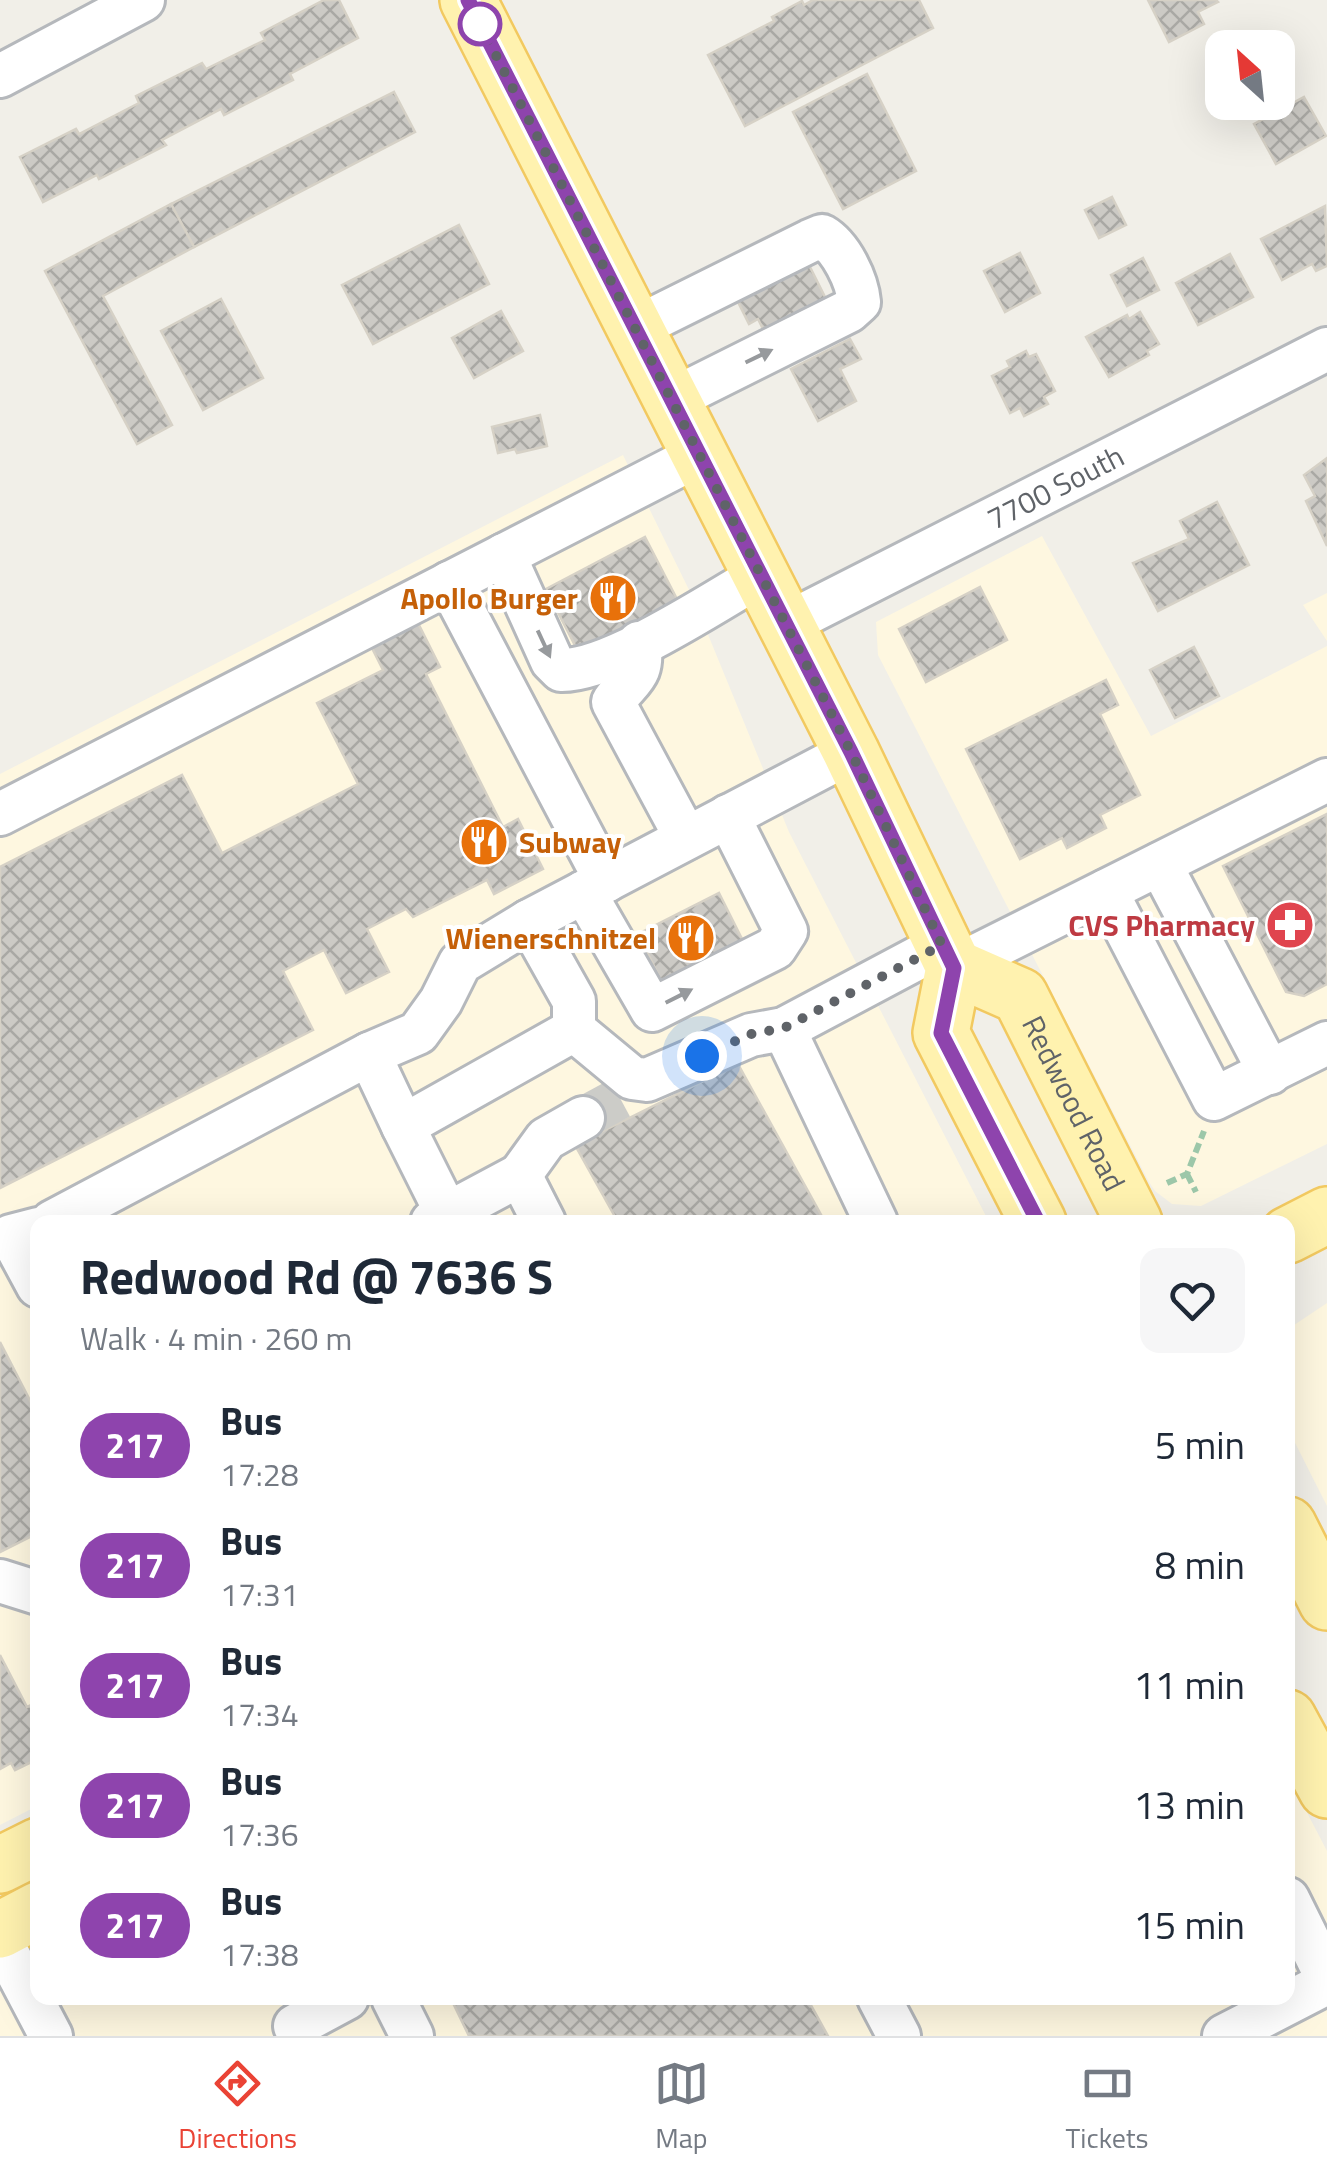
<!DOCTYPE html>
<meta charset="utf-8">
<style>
body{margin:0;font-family:"Titillium Web",sans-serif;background:#f6f6f7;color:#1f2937;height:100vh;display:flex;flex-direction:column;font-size:38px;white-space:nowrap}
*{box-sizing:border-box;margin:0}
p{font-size:32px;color:#747a83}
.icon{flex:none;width:55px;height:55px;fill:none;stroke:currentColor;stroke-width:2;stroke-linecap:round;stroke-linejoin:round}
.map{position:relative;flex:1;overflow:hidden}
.drawer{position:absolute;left:30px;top:1215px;width:1265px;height:790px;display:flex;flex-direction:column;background:#fff;border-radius:20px;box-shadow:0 10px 40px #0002}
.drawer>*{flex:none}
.badge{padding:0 20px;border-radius:32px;font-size:35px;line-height:65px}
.needle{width:65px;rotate:333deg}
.controls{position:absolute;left:1205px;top:30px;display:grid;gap:20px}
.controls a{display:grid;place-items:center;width:90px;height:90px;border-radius:20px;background:#fff;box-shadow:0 10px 40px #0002;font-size:50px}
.you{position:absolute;width:50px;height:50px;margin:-25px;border:8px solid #fff;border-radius:50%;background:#1a73e8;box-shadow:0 0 0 15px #1a73e833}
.map>.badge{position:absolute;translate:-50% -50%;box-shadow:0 0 0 5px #fff}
.round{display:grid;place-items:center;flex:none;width:105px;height:105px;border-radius:20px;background:#f6f6f7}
.overview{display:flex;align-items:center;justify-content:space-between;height:170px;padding:0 50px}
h1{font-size:48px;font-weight:700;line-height:75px}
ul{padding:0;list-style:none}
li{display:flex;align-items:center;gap:30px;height:120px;padding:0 50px}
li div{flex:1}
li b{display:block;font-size:38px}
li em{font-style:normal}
li .badge{min-width:110px;font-weight:700;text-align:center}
.menu{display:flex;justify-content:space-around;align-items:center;height:140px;border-top:2px solid #e0e1e3;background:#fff;font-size:28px;color:#747a83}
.menu a{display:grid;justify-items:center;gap:5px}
.menu .on{color:#ea4335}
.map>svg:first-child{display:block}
</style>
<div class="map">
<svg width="1327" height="2036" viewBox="0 0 1327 2036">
<defs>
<pattern id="building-cross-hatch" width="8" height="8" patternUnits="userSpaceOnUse" patternTransform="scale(2.5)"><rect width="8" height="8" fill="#cccac5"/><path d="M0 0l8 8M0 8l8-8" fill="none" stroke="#a9a8a4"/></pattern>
</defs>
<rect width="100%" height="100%" fill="#f1efe8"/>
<g fill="#fef7e0">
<polygon points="623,455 693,598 789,832 989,1222 38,1222 37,1806 0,1825 0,774"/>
<polygon points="1042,536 1151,736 1327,646 1327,1144 1201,1206 1172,1204 1155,1191 1149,1182 878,655 876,622"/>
<polygon points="1327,593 1327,641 1303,605"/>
<polygon points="1327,1303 1327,1506 1288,1429 1288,1329"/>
<polygon points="1288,1776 1327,1851 1327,2036 0,2036 0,1970 37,1951 38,1998 1288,1998"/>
</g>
<g fill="url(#building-cross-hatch)" stroke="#d6d1c6" stroke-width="2.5">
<polygon points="324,0 339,0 358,38 290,74 293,80 224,115 221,109 162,140 166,145 99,179 97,175 43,202 20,157 76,129 79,134 139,103 136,96 202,63 206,69 265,40 261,33"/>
<polygon points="813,0 919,0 933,28 745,126 708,55 774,21 772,17 802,1 804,5"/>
<polygon points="1148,0 1216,0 1218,2 1198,12 1204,24 1169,42"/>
<polygon points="867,74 916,171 843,209 793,112"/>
<polygon points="394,92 415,132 194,247 171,204"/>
<polygon points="1304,97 1326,136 1276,164 1254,124"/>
<polygon points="1112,197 1126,225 1099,238 1085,210"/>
<polygon points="171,204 194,247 103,296 172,425 137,444 45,271"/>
<polygon points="1325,206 1327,266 1316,271 1312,264 1282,280 1261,239"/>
<polygon points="459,225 489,284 373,344 342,285"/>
<polygon points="1020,253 1040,293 1005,312 984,271"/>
<polygon points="1230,254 1253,297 1198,325 1176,283"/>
<polygon points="804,255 831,309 769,341 758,319 749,324 733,292"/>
<polygon points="1143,258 1159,290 1127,306 1111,275"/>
<polygon points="221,299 263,378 203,410 161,331"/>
<polygon points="501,311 523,351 474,378 452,338"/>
<polygon points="1140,312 1159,344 1147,351 1149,355 1109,377 1086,337 1127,315 1129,319"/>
<polygon points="850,339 861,359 840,369 856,401 818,421 791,369"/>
<polygon points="1026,351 1029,357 1036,354 1055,391 1044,397 1048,404 1024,416 1020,408 1010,413 992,376 1010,367 1007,361"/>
<polygon points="540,415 547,446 517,453 515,449 498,453 492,427"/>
<polygon points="1327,458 1327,546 1306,501 1315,496 1304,475"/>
<polygon points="1217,502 1249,565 1158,611 1133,563 1189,539 1180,521"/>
<polygon points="645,537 681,607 582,659 546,589"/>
<polygon points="980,587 1007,640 926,682 899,629"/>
<polygon points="417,621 440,667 426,674 503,827 518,819 543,869 494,894 487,880 413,917 406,909 367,929 389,972 346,993 324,950 283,971 313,1030 0,1188 0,867 182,775 222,853 358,784 317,703 383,670 370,644"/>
<polygon points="1194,647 1219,696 1175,718 1150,670"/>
<polygon points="1106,680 1118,705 1100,714 1140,795 1100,815 1106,828 1067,848 1062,838 1020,859 966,749"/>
<polygon points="1327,814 1327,984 1304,996 1286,992 1223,866"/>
<polygon points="719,893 744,943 663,984 638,934"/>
<polygon points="738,1064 825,1222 618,1222 575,1145"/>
<polygon points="0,1342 38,1416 38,1533 0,1552"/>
<polygon points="0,1655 27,1707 38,1702 38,1759 15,1770 11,1763 0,1769"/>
<polygon points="466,1998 807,1998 828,2036 469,2036 454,2005"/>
</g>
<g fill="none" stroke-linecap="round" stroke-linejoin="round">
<polyline stroke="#ccccc8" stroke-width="42" stroke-dasharray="42 21" stroke-linecap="butt" points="583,1118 620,1098"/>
<g stroke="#b5b8bc" stroke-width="48">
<g id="minor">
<polyline points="0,76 143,0"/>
<path d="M635,328L810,241L822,236C841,247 857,280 859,302L849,311L671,400"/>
<path d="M504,555L552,661L561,670C611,671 714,602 761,575"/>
<polyline points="449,583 606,881"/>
<path id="s1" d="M786,624L1327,349"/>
<path d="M639,643C645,677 630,678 613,702L686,838"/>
<polyline points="0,814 699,455"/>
<polyline points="1160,864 1270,1073"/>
<polyline points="1106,891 1214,1099 1327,1043"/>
<polyline points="584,892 652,1010 775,948 786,931 728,816"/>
<polyline points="954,967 1327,780"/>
<polyline points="784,1029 876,1222"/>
<polyline points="574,1030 632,1078 647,1080 751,1035 784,1029 942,945"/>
<polyline points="369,1054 418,1033 441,1001 460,963 529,921"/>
<polyline points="520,1175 546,1139 583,1118"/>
<polyline points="52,1222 369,1054 403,1126"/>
<polyline points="432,1222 520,1175 544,1222"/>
<polyline points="451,1222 403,1126 574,1030 574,1001 529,921 851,752"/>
<polyline points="38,1229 11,1236 38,1286"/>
<polyline points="0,1581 38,1593"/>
<polyline points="1288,1899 1327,1978"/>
<polyline points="0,1939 51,2036"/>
<polyline points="393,1998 412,2036"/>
<polyline points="879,1998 899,2036"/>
<polyline points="295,2026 347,1998"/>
<polyline points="1224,2036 1327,1983"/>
</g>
</g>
<g stroke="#f2c960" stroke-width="60">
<g id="major">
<polyline points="468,0 851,752 954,967 941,1033 1038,1222"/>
<path id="s2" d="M954,967L1020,996L1134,1222"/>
<polyline points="1288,1235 1327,1215"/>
<polyline points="1288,1525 1327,1602"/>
<polyline points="1288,1718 1327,1790"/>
<polyline points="0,1865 38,1846"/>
<polyline points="0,1930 38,1910"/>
</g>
</g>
<g stroke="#9cc7a9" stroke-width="6" stroke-dasharray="10 5" stroke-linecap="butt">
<polyline points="1187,1174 1196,1192"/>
<polyline points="1167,1183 1187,1174 1204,1131"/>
</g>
<use href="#minor" stroke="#fff" stroke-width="42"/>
<use href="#major" stroke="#fff2af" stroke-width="55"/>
</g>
<defs><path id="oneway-solid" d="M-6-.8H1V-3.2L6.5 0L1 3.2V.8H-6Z" transform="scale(2.5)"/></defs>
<g fill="#979a9d">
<use href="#oneway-solid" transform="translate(759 356) rotate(-26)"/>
<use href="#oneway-solid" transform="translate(544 644) rotate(65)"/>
<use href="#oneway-solid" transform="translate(679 996) rotate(-27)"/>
</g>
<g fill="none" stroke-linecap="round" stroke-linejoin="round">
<g stroke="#fff" stroke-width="22">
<polyline id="line" points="468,0 851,752 954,968 941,1033 1038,1222"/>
</g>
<use href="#line" stroke="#8e44ad" stroke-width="15"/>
<polyline stroke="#5f6368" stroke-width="10" stroke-dasharray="0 18" points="480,24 851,752 942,945 784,1028 751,1034 702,1056"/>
</g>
<defs>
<g id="restaurant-disc" transform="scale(2.5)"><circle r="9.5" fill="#e8710a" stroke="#fff"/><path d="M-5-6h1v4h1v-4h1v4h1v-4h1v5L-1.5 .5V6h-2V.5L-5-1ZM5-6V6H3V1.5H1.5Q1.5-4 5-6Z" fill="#fff"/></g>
<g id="pharmacy-disc" transform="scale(2.5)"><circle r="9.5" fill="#e0444e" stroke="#fff"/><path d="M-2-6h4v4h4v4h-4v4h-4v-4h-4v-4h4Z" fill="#fff"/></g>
</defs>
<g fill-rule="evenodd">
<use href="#restaurant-disc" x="613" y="598"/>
<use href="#restaurant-disc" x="484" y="842"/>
<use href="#pharmacy-disc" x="1290" y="925"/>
<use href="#restaurant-disc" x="691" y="938"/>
</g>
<circle fill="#fff" stroke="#8e44ad" stroke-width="5" cx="480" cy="24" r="20"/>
<g text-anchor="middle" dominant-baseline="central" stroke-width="8" stroke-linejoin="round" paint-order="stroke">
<g font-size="30" fill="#5f6368" stroke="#fff">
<text stroke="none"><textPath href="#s1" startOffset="302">7700 South</textPath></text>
<text stroke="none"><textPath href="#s2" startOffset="192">Redwood Road</textPath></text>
</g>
<g font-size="30" font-weight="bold" fill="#c56008" stroke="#fff" text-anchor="end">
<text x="578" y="598">Apollo Burger</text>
<text x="519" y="842" text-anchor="start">Subway</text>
<text x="656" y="938">Wienerschnitzel</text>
</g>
<g font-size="30" font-weight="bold" fill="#be3a42" stroke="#fff" text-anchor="end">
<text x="1255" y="925">CVS Pharmacy</text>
</g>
</g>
</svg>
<div class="controls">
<a><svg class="needle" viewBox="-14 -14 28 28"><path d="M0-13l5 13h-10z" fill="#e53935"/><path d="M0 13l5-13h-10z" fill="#747a83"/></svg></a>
</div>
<div class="you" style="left:702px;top:1056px"></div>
<section class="drawer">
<div class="overview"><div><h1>Redwood Rd @ 7636 S</h1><p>Walk · 4 min · 260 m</p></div><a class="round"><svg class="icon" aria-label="heart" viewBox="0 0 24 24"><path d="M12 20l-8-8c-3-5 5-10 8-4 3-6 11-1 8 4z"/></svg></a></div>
<ul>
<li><span class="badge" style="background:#8e44ad;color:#fff">217</span><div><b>Bus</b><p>17:28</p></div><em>5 min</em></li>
<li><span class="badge" style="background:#8e44ad;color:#fff">217</span><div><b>Bus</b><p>17:31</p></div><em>8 min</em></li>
<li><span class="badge" style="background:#8e44ad;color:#fff">217</span><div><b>Bus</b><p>17:34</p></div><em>11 min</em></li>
<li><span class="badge" style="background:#8e44ad;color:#fff">217</span><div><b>Bus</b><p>17:36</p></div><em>13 min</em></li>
<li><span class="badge" style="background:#8e44ad;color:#fff">217</span><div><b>Bus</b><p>17:38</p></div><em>15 min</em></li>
</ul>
</section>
</div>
<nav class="menu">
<a class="on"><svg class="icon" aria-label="directions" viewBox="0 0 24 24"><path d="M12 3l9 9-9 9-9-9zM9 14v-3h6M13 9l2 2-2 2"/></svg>Directions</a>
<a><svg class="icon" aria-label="map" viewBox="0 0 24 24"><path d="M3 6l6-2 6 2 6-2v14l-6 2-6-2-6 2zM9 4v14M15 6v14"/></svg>Map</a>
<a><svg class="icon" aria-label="tickets" viewBox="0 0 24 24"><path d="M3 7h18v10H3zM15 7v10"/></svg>Tickets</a>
</nav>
